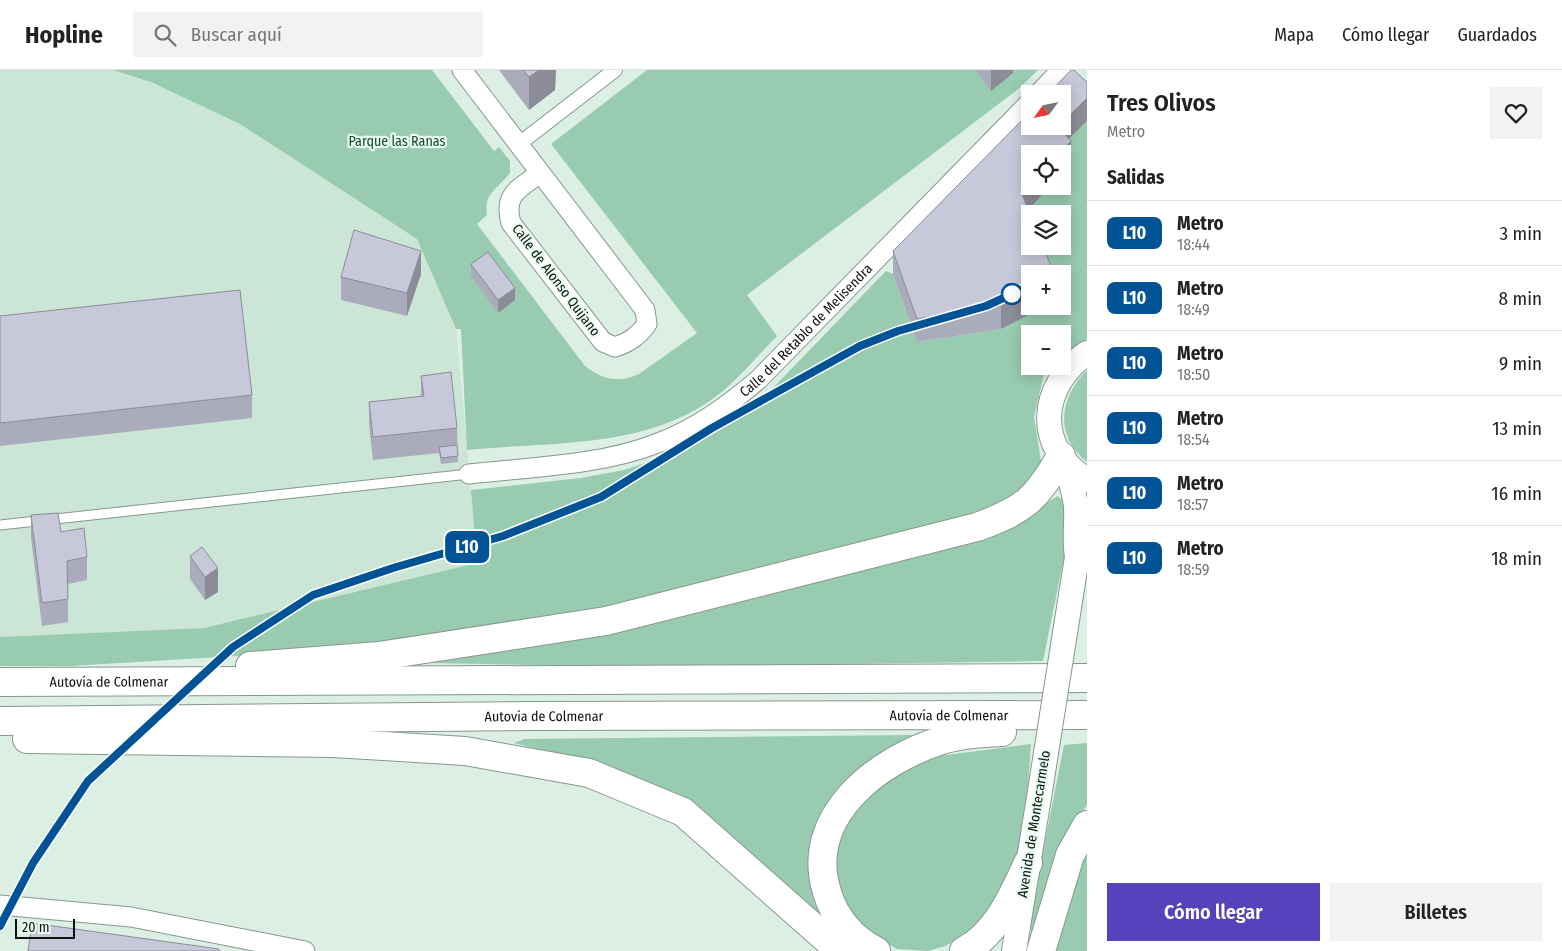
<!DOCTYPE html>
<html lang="es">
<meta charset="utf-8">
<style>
body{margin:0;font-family:"Fira Sans Condensed",sans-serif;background:#f2f2f2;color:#222;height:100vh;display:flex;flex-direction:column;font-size:19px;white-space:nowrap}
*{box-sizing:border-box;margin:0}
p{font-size:16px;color:#767676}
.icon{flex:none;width:28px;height:28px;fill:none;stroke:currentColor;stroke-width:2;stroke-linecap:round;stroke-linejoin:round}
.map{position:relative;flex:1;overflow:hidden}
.side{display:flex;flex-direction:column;background:#fff;width:475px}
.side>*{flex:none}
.badge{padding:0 10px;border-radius:8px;font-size:18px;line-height:32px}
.needle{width:32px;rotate:237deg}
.controls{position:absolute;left:1021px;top:15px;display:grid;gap:10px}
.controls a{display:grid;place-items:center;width:50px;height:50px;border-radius:0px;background:#fff;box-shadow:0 2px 12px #0003;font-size:25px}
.scale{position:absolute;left:15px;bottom:12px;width:60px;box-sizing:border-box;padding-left:5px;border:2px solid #0c120e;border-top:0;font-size:14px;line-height:18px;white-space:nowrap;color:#0c120e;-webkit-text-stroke:4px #e9fcf1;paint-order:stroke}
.map>.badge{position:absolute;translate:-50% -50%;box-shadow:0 0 0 2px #fff}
h2{padding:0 20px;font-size:19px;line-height:45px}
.round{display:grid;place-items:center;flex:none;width:52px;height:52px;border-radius:0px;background:#f2f2f2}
.headline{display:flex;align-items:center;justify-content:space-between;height:85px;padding:0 20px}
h1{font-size:24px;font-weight:600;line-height:38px}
.action{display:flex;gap:10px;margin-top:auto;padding:10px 20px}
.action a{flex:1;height:58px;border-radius:0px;background:#5443bb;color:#fff;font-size:20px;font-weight:600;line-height:58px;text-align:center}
.action a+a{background:#f2f2f2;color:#222}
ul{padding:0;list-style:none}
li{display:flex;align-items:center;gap:15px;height:65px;padding:0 20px;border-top:1px solid #e0e0e0}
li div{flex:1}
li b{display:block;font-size:19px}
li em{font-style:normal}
li .badge{min-width:55px;font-weight:700;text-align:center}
header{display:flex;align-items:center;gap:30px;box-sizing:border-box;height:70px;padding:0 25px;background:#fff;border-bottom:1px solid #e0e0e0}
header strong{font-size:24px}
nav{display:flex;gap:28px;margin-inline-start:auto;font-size:18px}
.search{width:350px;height:45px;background:#f2f2f2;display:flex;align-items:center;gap:12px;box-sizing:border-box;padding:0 18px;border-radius:0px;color:#767676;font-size:19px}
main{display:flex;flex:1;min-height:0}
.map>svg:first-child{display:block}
</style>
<header>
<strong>Hopline</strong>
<div class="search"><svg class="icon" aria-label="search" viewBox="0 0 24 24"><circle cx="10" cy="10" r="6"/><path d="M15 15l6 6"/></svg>Buscar aquí</div>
<nav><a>Mapa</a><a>Cómo llegar</a><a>Guardados</a></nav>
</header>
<main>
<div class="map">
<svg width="1087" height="881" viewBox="0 0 1087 881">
<rect width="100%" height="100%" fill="#dcefe4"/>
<polygon fill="#cbe6d6" points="0,0 113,0 187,26 240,54 417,169 456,259 478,493 204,558 0,567"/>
<g fill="#98cbaf">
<path d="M113,0H432L494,81L499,77L510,91V103C499,118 483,123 487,145L477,154L585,296C602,309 618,314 639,304L697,263L551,74L647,0H1038L1017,20L747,225L777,266C760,283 743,304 724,320C653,380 554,371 467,380L461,259H456L417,169L240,54L153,13Z"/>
<polygon points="1087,51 1087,269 1063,286 1062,264 1030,264 1030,296 1049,296 1045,300 1034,347 1042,397 1032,418 995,441 546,553 337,580 70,596 0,596 0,567 204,558 477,493 471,420 581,408 624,400 690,378 744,343 771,320 886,201 893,204 917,272 1001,259 1047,236 1062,236 1062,204 1045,204 1034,176 1062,176 1062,144 1030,144 1030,167 1022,147 1050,116 1062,116 1062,84 1058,80"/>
<path d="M1087,300V392C1054,366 1059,328 1087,300Z"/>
<polygon points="1058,426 1067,436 1069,463 1043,591 651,597 428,593 429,587 1001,459"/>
<polygon points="913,665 873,690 831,729 810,770 809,810 815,834 830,860 596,695 514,673 524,669"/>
<polygon points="1087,673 1087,735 1077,750 1033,863 1028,858 1064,675"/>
<polygon points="1031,674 1024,773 981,856 945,876 928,881 897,879 862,859 842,838 830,797 838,769 858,735 901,701 938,686"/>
<polygon points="1087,776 1087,881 1048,881"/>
</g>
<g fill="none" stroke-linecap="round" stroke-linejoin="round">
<g stroke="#86988e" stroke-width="11">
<polyline id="service" points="0,455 469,404"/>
</g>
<g stroke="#86988e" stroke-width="16">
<polyline id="pedestrian" points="519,74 615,0"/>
</g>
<g stroke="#86988e" stroke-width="21">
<g id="minor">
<path d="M462,0L645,240L647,254C638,266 630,272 615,277L603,272L511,153C503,124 519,119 540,103"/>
<polyline points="1038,24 1061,0"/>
<path id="s1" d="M469,404C531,397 599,396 658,373C696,359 727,336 758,310L1030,32"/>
<polyline points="0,835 131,847 305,881"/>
</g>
</g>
<g stroke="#86988e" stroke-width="26">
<g id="tertiary">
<path d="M1087,283C1039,316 1034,378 1087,410"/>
<path d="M1066,394C1070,408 1074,421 1076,436C1077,453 1074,470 1077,487"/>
<polyline points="1071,525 1077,487 1084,473"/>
<polyline points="1014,881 1040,721"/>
</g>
</g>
<g stroke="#86988e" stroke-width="30">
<g id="motorway">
<path d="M250,596L379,586L606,551L977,457C1024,440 1036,430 1061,386"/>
<path id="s2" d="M0,612L1087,608"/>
<path id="s3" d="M0,651L531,646L1087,645"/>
<polyline points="27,669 334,673 465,681 589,703 683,742 840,881"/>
<path d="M876,881C852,869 834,847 827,822C803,746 878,690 942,670C962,664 982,663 1002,662"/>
<path d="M964,881C997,864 1013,825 1028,793"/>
<polyline points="1041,881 1070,785 1087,755"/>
</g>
</g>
<use href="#service" stroke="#fff" stroke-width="9"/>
<use href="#pedestrian" stroke="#fff" stroke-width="14"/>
<use href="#minor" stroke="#fff" stroke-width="19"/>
<use href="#tertiary" stroke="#fff" stroke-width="24"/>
<use href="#motorway" stroke="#fff" stroke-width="28"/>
<g stroke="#86988e" stroke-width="26" stroke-linecap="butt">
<polyline id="tertiary-bridge" points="1040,721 1071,525"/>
</g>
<use href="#tertiary-bridge" stroke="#fff" stroke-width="24"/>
</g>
<g fill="#abacbb">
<polygon points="499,0 556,0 555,20 529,40"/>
<polygon points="975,0 1013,0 1013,3 991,21"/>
<polygon points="1069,69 1071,94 1062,103 1062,84 1030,116 1050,116 1028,140 1001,259 917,272 893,204 893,181"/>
<polygon points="471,194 515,230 498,243 471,206"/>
<polygon points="421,204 407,246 341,230 341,207"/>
<polygon points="0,246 252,325 252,348 0,376"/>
<polygon points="421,306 457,358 458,392 441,394 439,383 373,390 369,355 369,332 421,327"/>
<polygon points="31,445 61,462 87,487 87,510 68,514 68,552 42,556 31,468"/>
<polygon points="190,486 218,522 205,530 190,509"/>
</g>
<g fill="#8b8c98">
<polygon points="539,0 556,0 555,20 529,40 529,7"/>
<polygon points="991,0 1013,0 1013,3 991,21"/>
<polygon points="1087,28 1087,51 1058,80 1058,57 1060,56 1062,56 1062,53"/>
<polygon points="1071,71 1071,94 1062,103 1062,84 1059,84"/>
<polygon points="1030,115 1030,116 1050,116 1022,147 1022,124"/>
<polygon points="421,181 421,204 407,246 407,223"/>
<polygon points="515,218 515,230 498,243 498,230"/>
<polygon points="1030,222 1030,236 1047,236 1001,259 1001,236"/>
<polygon points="218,498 218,522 205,530 205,507"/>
</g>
<g fill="#c7c8d9" stroke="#8b8c98">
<polygon points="523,0 539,0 529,7"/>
<polygon points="1071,0 1074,0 1087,12 1087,28 1062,53 1062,24 1048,24"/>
<polygon points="1030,42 1030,56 1060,56 1058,57 1071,71 1059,84 1030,84 1030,115 1022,124 1030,144 1030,176 1043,176 1054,204 1030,204 1030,222 1001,236 917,249 893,181"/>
<polygon points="354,160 421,181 407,223 341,207"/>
<polygon points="488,182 515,218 498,230 471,194"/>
<polygon points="240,220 252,325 0,353 0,246"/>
<polygon points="451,302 457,358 373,367 369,332 424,326 421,306"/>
<polygon points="457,375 458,386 441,388 439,377"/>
<polygon points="58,443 61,462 84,458 87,487 67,491 68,529 42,533 31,445"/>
<polygon points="202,477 218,498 205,507 190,486"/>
<polygon points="32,853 219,879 219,881 28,881"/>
</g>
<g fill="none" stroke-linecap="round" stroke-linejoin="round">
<g stroke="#fff" stroke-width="11">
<polyline id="line" points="0,856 33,793 88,711 233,577 313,525 393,498 503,466 601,427 712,358 860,276 898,261 986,236 1030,216"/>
</g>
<use href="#line" stroke="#015396" stroke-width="8"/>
</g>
<circle fill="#fff" stroke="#015396" stroke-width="2.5" cx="1012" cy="224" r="10"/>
<g text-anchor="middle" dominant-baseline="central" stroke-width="4.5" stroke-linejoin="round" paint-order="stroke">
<g font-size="14" fill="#134a32" stroke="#e9fcf1">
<text x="397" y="71">Parque las Ranas</text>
</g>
<g font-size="14" fill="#0c120e" stroke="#e9fcf1">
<text transform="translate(556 210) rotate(53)">Calle de Alonso Quijano</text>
<text stroke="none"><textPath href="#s1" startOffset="380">Calle del Retablo de Melisendra</textPath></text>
<text stroke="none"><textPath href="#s2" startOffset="109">Autovía de Colmenar</textPath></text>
<text stroke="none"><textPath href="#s3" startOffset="544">Autovía de Colmenar</textPath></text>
<text stroke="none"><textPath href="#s3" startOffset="949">Autovía de Colmenar</textPath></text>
<text transform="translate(1034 754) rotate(-81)">Avenida de Montecarmelo</text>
</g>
</g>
</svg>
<div class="controls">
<a><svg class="needle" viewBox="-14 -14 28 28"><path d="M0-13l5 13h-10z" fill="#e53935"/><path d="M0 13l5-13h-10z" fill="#767676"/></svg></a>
<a><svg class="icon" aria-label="locate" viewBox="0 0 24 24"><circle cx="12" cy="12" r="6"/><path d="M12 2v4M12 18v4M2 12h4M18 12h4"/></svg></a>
<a><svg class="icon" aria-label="layers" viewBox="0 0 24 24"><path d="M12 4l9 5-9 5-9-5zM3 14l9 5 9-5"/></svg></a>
<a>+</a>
<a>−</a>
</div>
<div class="scale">20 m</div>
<b class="badge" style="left:467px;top:477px;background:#015396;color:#fff">L10</b>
</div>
<section class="side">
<div class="headline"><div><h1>Tres Olivos</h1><p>Metro</p></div><a class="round"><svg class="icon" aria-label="heart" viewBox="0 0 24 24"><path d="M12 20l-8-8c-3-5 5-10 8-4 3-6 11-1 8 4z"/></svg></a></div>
<h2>Salidas</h2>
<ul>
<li><span class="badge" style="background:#015396;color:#fff">L10</span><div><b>Metro</b><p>18:44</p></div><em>3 min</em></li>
<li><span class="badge" style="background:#015396;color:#fff">L10</span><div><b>Metro</b><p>18:49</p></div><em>8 min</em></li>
<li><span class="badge" style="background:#015396;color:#fff">L10</span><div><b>Metro</b><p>18:50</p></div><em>9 min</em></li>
<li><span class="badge" style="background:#015396;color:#fff">L10</span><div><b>Metro</b><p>18:54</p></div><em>13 min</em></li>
<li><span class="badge" style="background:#015396;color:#fff">L10</span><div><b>Metro</b><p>18:57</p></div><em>16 min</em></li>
<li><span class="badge" style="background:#015396;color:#fff">L10</span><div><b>Metro</b><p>18:59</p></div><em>18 min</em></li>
</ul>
<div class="action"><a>Cómo llegar</a><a>Billetes</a></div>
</section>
</main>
